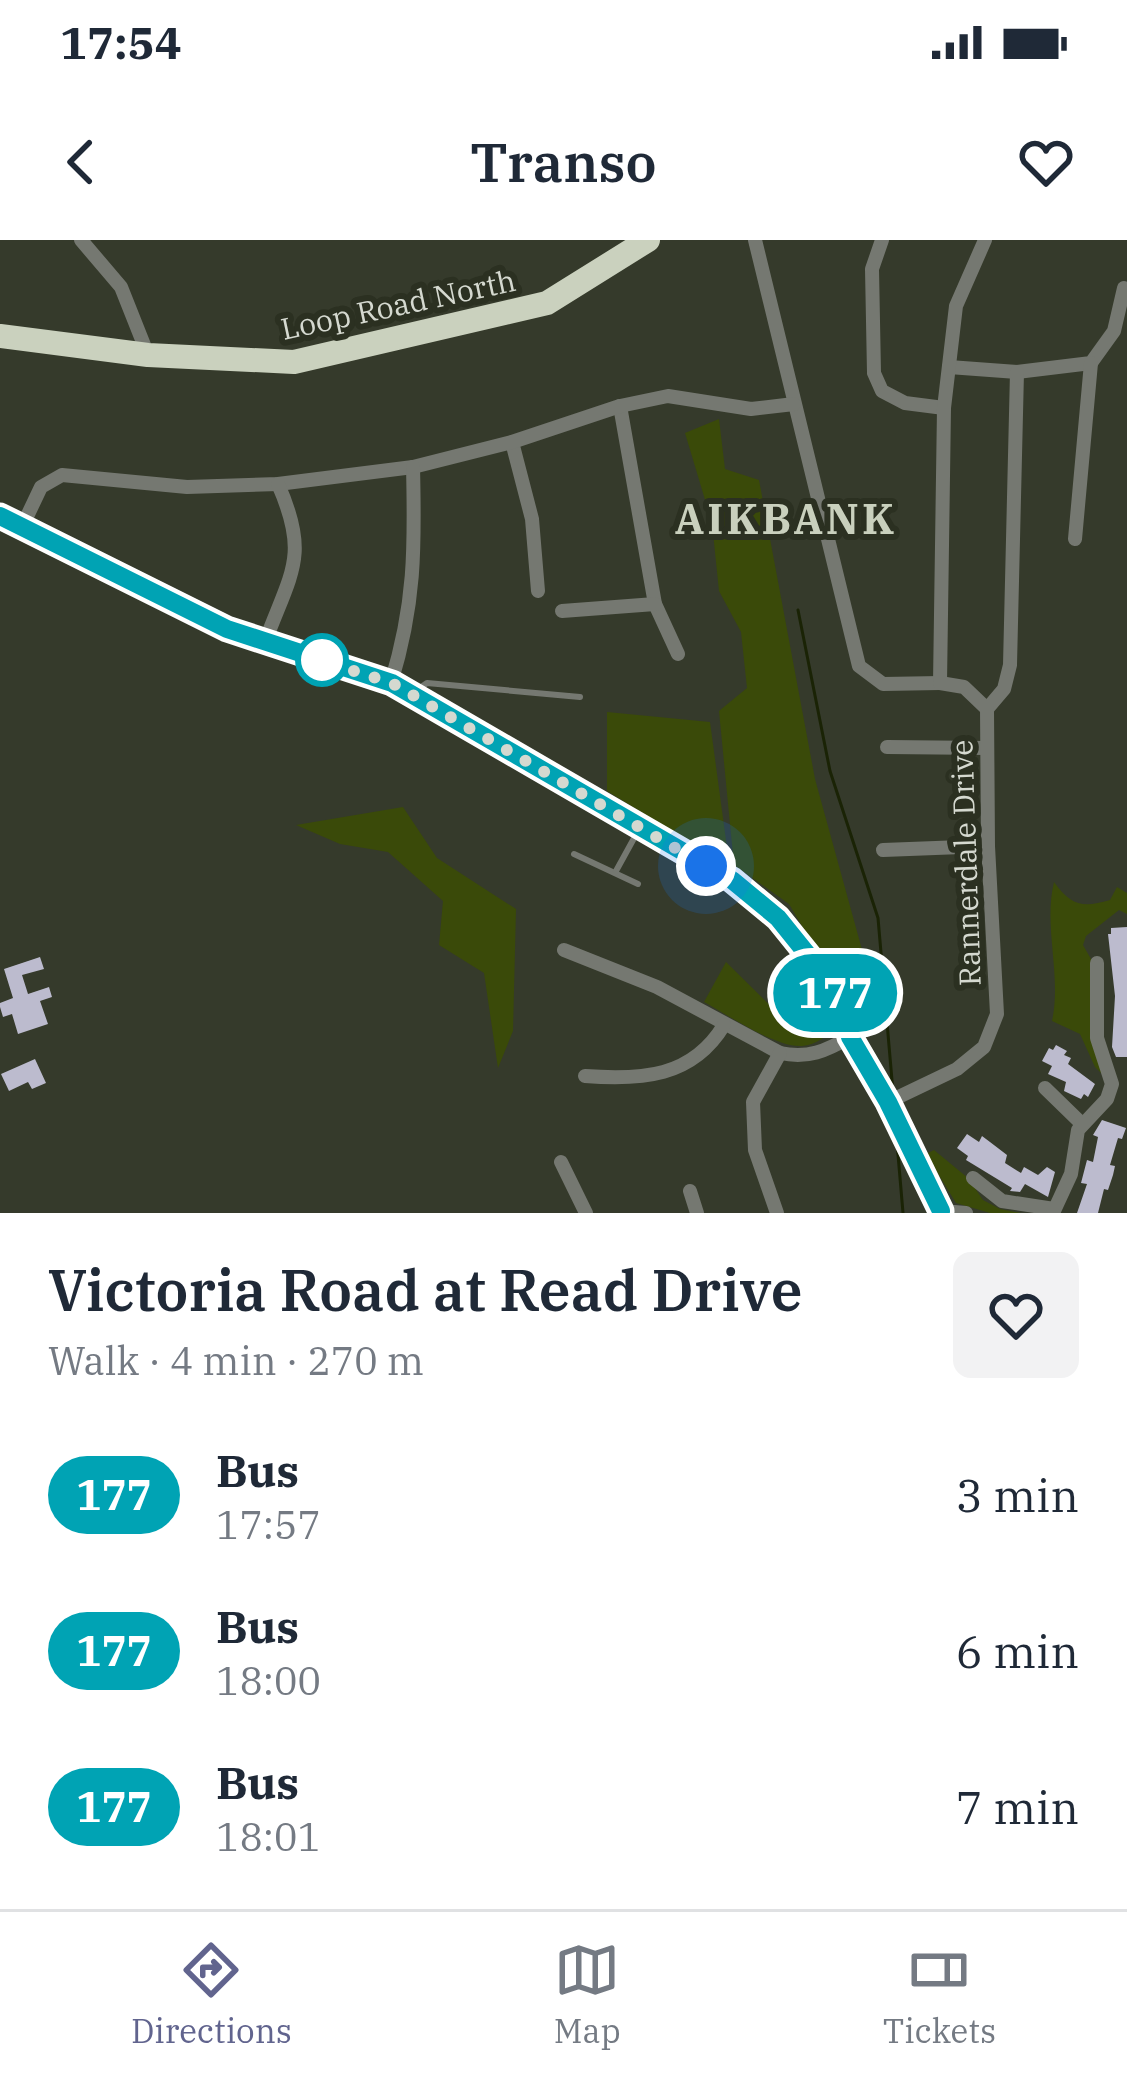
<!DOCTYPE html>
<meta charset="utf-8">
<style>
body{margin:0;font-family:"IBM Plex Serif",serif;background:#f2f2f3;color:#1f2937;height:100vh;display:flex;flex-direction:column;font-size:45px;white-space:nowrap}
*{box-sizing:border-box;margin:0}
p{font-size:39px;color:#747a83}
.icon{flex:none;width:66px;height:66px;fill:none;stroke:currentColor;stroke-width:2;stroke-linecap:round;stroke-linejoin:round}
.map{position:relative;height:973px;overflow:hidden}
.details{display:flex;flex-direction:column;background:#fff;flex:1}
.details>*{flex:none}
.badge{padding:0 24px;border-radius:39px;font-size:42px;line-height:78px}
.you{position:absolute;width:60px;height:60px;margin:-30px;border:9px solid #fff;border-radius:50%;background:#1a73e8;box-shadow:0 0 0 18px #1a73e833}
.map>.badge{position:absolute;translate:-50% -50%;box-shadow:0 0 0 6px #fff}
.round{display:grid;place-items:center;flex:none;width:126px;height:126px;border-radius:18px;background:#f2f2f3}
.summary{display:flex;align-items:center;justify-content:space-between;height:204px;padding:0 48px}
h1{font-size:57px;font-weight:600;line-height:90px}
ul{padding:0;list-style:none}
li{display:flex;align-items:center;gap:36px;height:156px;padding:0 48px}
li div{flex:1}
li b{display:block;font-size:45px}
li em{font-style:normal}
li .badge{min-width:132px;font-weight:700;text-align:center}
.status{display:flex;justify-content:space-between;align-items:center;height:84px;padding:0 60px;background:#fff;direction:ltr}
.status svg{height:33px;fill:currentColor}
header{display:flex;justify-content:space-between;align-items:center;height:156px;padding:0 48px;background:#fff;font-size:54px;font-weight:600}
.menu{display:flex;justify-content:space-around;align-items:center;height:168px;border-top:3px solid #e0e1e3;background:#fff;font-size:33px;color:#747a83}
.menu a{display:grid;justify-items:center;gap:6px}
.menu .active{color:#61648e}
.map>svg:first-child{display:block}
</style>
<div class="status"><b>17:54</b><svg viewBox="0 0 49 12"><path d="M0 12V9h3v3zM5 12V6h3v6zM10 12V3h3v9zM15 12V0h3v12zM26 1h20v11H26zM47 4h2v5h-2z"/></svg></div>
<header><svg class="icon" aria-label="back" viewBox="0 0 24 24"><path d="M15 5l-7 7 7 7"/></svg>Transo<svg class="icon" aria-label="heart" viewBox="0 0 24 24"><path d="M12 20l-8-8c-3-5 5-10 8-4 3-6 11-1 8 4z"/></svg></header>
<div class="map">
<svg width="1127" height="973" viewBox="0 0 1127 973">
<rect width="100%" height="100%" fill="#353a2b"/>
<g fill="#3a4a09">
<polygon points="719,179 725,229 759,240 815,539 869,735 874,763 856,778 789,664 734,625 719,471 747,448 741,392 719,351 712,283 685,193"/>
<polygon points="607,472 710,482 728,615 713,616 607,551"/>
<polygon points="403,567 437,618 516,669 513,791 498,828 484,733 439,705 443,661 388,612 340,604 296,585"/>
<path d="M1054,642C1071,666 1083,668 1110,660L1117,647L1127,653V674L1119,670L1086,696L1083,705L1091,719V794L1104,836L1095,827L1080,794L1052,781C1062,735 1043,687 1054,642Z"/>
<path d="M726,722L787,782L822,763L836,788C826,796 816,805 802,806C776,808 728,775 704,762Z"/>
<polygon points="934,910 968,938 983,960 1000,969 1021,973 990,973 956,963 926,914"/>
</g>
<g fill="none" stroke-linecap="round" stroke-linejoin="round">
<g stroke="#1a2305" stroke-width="3">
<polyline points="798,370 830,531 878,678 893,852"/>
<polyline points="896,891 903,973"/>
</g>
</g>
<g fill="#bcbbce">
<polygon points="1127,687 1127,817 1116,817 1112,807 1115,756 1108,694 1111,694 1111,688"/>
<polygon points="40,717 44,729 22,735 28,754 49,747 52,757 40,761 48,784 18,794 12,774 3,777 0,767 0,763 13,758 4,729"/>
<polygon points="1056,805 1067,811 1064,815 1071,818 1068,824 1095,844 1088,857 1084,854 1081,859 1064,851 1066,842 1048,834 1052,826 1042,821 1049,808 1053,810"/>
<polygon points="35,819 46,843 32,849 28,842 9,851 1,834"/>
<polygon points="1102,880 1126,888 1122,899 1118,898 1110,925 1115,926 1113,935 1108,950 1104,949 1098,973 1077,973 1087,944 1081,943 1087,920 1093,922 1098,897 1093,895"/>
<polygon points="967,894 979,902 982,896 990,902 1007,915 1005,923 1021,933 1024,927 1038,935 1047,927 1055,932 1048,957 1025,944 1020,952 1010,951 1012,948 966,920 968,916 957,908"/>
</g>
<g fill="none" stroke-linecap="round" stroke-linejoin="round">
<g stroke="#757871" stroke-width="6">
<polyline points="414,452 427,443 580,457"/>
<polyline points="574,614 638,644"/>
<polyline points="616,631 638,591"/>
<polyline points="839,753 890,729"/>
</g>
<g stroke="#757871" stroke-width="14">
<polyline points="81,0 121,47 148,115"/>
<polyline points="755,0 859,426 883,444 940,443"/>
<polyline points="882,0 872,29 874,133 882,151 905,163 944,168"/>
<polyline points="949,127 1017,132 1091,123 1114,91 1124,48"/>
<polyline points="620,166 655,364 678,414"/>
<polyline points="512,202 532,279 538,351"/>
<polyline points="0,276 227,389 391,443 732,640 778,678 825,735 844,772 850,797 888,862 942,973"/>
<polyline points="22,287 41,247 62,235 187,247 278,244 413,227 512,202 620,166 668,156 751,169 794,164"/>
<polyline points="1075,299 1091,123"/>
<polyline points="562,371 655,364"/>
<path d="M265,402C291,332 310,316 278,244"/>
<path d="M391,443C415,364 415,309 413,227"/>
<polyline points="987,469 1004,449 1010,425 1017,132"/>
<polyline points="887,507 987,508"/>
<polyline points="883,610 988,606"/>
<path d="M564,710L657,747L780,813C808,819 826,811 850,797"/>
<path d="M585,836C641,840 692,838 724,785"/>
<polyline points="1045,848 1082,884"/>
<polyline points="888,862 957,829 984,807 997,774 988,606 987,469 964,447 940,443 944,168 956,66 985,0"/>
<polyline points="561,922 586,973"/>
<polyline points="973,938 1002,961 1054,969"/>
<polyline points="690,951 697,973"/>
<polyline points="942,971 966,973"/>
<polyline points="777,973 755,910 753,862 780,813"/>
<polyline points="1053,973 1071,934 1078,890 1107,859 1112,844 1097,798 1097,723"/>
</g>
<polyline stroke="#cad1be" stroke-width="24" points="0,96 148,115 294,122 547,63 648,0"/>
</g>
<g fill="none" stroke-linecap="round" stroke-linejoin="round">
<g stroke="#fff" stroke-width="27">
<polyline id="line" points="0,276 227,389 392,443 732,640 778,678 824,735 844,772 850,797 888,862 941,971"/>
</g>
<use href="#line" stroke="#00a3b4" stroke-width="18"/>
<polyline stroke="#d5d9d0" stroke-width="12" stroke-dasharray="0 21.6" points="322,420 307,416 392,443 706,626"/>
</g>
<circle fill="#fff" stroke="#00a3b4" stroke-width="6" cx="322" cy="420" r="24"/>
<g text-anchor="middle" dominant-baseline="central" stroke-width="12" stroke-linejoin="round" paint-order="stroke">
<g font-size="30" fill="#d5d9d0" stroke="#2b3021">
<text transform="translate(398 64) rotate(-12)">Loop Road North</text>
<text transform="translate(965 623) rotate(-92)">Rannerdale Drive</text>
</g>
<g font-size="42" font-weight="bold" letter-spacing="3" fill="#c9d0bd" stroke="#2b3021">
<text x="786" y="278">AIKBANK</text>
</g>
</g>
</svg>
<div class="you" style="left:706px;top:626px"></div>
<b class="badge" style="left:835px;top:753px;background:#00a3b4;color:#fff">177</b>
</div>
<section class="details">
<div class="summary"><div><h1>Victoria Road at Read Drive</h1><p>Walk · 4 min · 270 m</p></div><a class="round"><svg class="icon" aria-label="heart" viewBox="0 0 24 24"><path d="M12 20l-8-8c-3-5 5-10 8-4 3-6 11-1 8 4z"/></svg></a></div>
<ul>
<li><span class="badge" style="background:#00a3b4;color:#fff">177</span><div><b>Bus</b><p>17:57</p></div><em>3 min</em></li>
<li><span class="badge" style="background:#00a3b4;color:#fff">177</span><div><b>Bus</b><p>18:00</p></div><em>6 min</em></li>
<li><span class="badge" style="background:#00a3b4;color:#fff">177</span><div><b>Bus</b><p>18:01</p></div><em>7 min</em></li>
</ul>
</section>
<nav class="menu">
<a class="active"><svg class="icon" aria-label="directions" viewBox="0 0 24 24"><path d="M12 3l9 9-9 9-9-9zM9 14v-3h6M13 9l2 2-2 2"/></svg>Directions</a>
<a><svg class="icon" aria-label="map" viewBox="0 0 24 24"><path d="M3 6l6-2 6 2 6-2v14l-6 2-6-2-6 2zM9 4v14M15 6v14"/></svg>Map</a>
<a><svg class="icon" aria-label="tickets" viewBox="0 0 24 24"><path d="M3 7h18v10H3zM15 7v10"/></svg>Tickets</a>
</nav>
